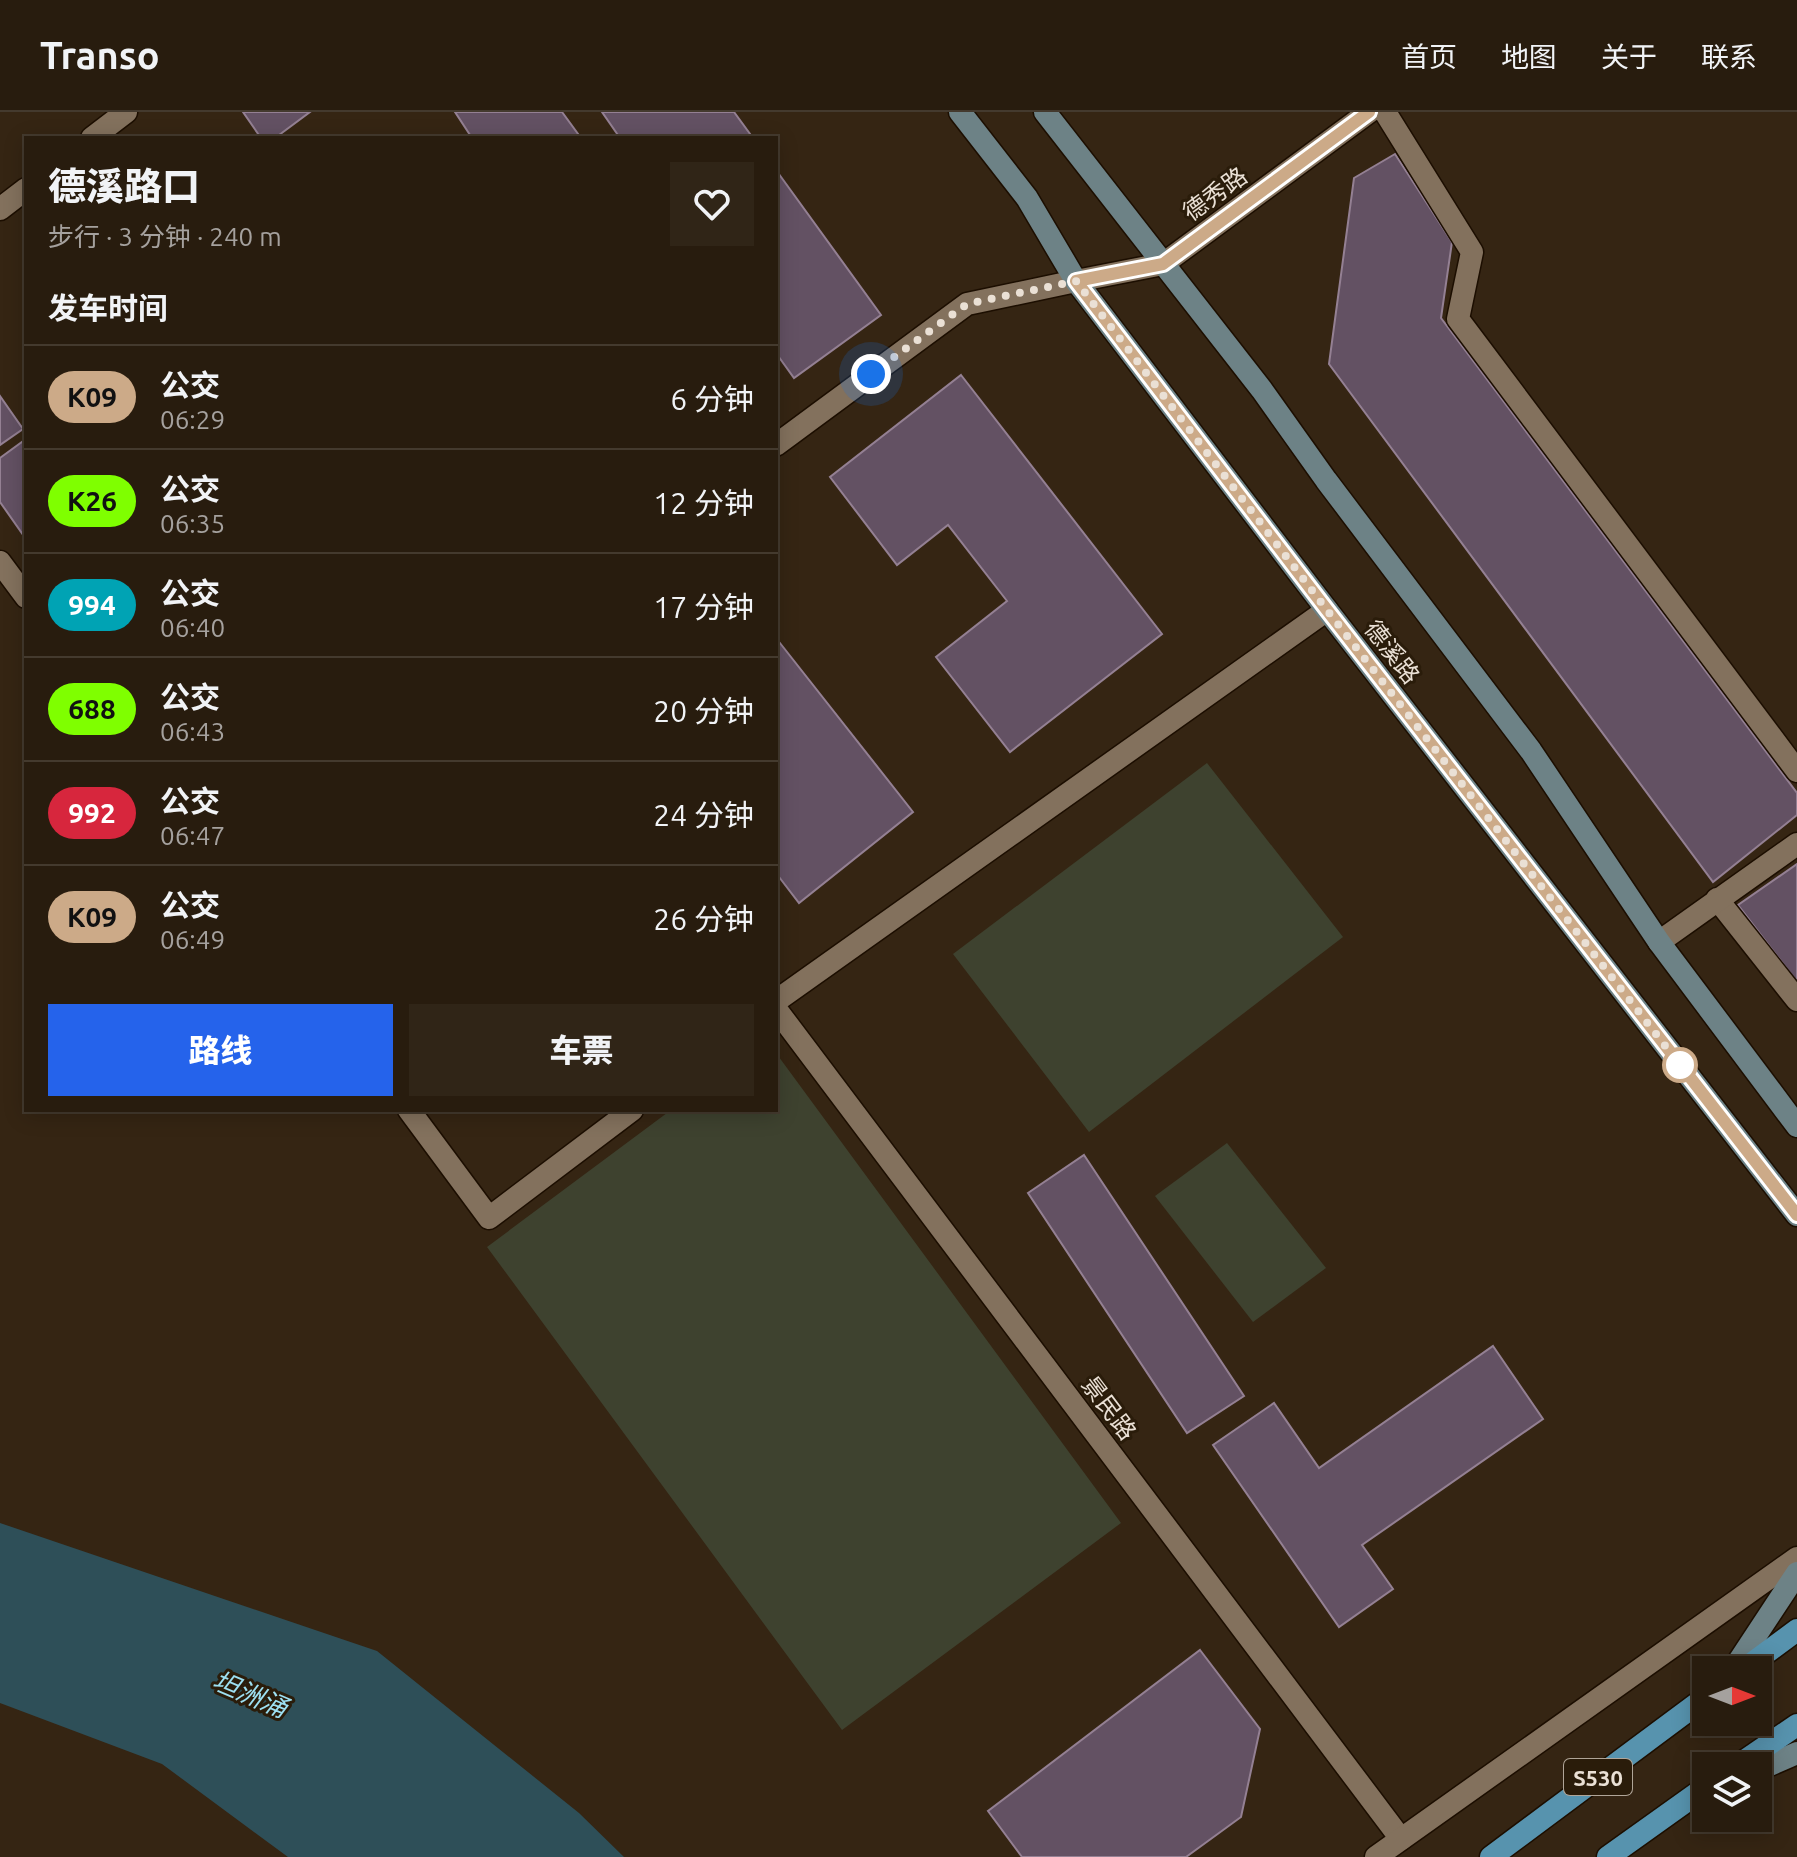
<!DOCTYPE html>
<html lang="zh">
<meta charset="utf-8">
<style>
body{margin:0;font-family:Ubuntu,"Noto Sans SC",sans-serif;background:#302517;color:#f1f3f6;height:100vh;display:flex;flex-direction:column;font-size:30px;white-space:nowrap}
*{box-sizing:border-box;margin:0}
p{font-size:26px;color:#a5a19e}
.icon{flex:none;width:44px;height:44px;fill:none;stroke:currentColor;stroke-width:2;stroke-linecap:round;stroke-linejoin:round}
.map{position:relative;flex:1;overflow:hidden}
.side{position:absolute;left:24px;top:24px;width:754px;height:976px;display:flex;flex-direction:column;background:#281c0e;border-radius:0px;box-shadow:0 4px 20px #0003,0 0 0 2px #443a2e}
.side>*{flex:none}
.badge{padding:0 16px;border-radius:26px;font-size:28px;line-height:52px}
.needle{width:52px;rotate:90deg}
.fabs{position:absolute;left:1692px;top:1544px;display:grid;gap:16px}
.fabs a{display:grid;place-items:center;width:80px;height:80px;border-radius:0px;background:#281c0e;box-shadow:0 4px 20px #0003,0 0 0 2px #443a2e;font-size:40px}
.you{position:absolute;width:40px;height:40px;margin:-20px;border:6px solid #fff;border-radius:50%;background:#1a73e8;box-shadow:0 0 0 12px #1a73e833}
.map>.badge{position:absolute;translate:-50% -50%;box-shadow:0 0 0 4px #fff}
h2{padding:0 24px;font-size:30px;line-height:72px}
.round{display:grid;place-items:center;flex:none;width:84px;height:84px;border-radius:0px;background:#302517}
.head{display:flex;align-items:center;justify-content:space-between;height:136px;padding:0 24px}
h1{font-size:38px;font-weight:800;line-height:60px}
.button{display:flex;gap:16px;margin-top:auto;padding:16px 24px}
.button a{flex:1;height:92px;border-radius:0px;background:#2563eb;color:#fff;font-size:32px;font-weight:800;line-height:92px;text-align:center}
.button a+a{background:#302517;color:#f1f3f6}
ul{padding:0;list-style:none}
li{display:flex;align-items:center;gap:24px;height:104px;padding:0 24px;border-top:2px solid #443a2e}
li div{flex:1}
li b{display:block;font-size:30px}
li em{font-style:normal}
li .badge{min-width:88px;font-weight:700;text-align:center}
header{display:flex;align-items:center;gap:48px;box-sizing:border-box;height:112px;padding:0 40px;background:#281c0e;border-bottom:2px solid #443a2e}
header strong{font-size:38px}
nav{display:flex;gap:44px;margin-inline-start:auto;font-size:28px}
.map>svg:first-child{display:block}
</style>
<header>
<strong>Transo</strong>
<nav><a>首页</a><a>地图</a><a>关于</a><a>联系</a></nav>
</header>
<div class="map">
<svg width="1797" height="1745" viewBox="0 0 1797 1745">
<rect width="100%" height="100%" fill="#352513"/>
<g fill="#3e422f">
<polygon points="1207,651 1343,825 1089,1020 953,842"/>
<polygon points="776,941 1121,1411 842,1618 487,1135 671,998 776,998"/>
<polygon points="1227,1031 1326,1156 1253,1210 1155,1084"/>
</g>
<polygon fill="#2e4f58" points="0,1411 377,1539 579,1701 624,1745 288,1745 162,1652 0,1591"/>
<g fill="#635163" stroke="#948093" stroke-width="2">
<polygon points="243,0 310,0 275,26 261,26"/>
<polygon points="455,0 562,0 581,26 472,26"/>
<polygon points="602,0 734,0 753,26 620,26"/>
<polygon points="1395,42 1452,130 1441,206 1797,681 1797,703 1713,770 1329,252 1354,66"/>
<polygon points="776,58 881,203 794,266 776,241"/>
<polygon points="961,263 1162,522 1010,640 936,545 1007,489 948,413 897,453 830,365"/>
<polygon points="0,284 23,317 0,333"/>
<polygon points="26,327 26,427 0,390 0,346"/>
<polygon points="776,526 913,700 799,791 776,761"/>
<polygon points="1797,752 1797,870 1738,793"/>
<polygon points="1084,1043 1244,1284 1187,1321 1028,1081"/>
<polygon points="1493,1234 1543,1307 1362,1433 1393,1477 1339,1515 1213,1333 1274,1291 1319,1356"/>
<polygon points="1200,1538 1260,1617 1241,1705 1186,1745 1022,1745 988,1699"/>
</g>
<g fill="none" stroke-linecap="round" stroke-linejoin="round">
<g stroke="#1c0e00" stroke-width="25">
<g id="minor">
<polyline points="1385,0 1472,140 1458,207 1797,659"/>
<polyline points="92,26 126,0"/>
<polyline points="0,97 26,77"/>
<polyline points="776,333 967,192 1076,169"/>
<polyline points="0,450 26,485"/>
<polyline points="1717,787 1797,888"/>
<polyline points="1659,830 1797,732"/>
<polyline points="776,889 1327,498"/>
<polyline points="776,897 1401,1727"/>
<polyline points="409,998 489,1106 632,998"/>
<polyline points="1376,1745 1797,1446"/>
</g>
</g>
<g stroke="#1c0e00" stroke-width="25">
<polyline id="tertiary" points="1076,169 1163,152 1369,0"/>
</g>
<g stroke="#1c0e00" stroke-width="25">
<g id="secondary">
<polyline points="960,0 1027,86 1076,169 1327,498 1797,1103"/>
<polyline points="1045,0 1262,278 1326,368 1531,639 1659,830 1797,1014"/>
<polyline points="1733,1558 1797,1461"/>
<polyline points="1758,1658 1797,1641"/>
</g>
</g>
<g stroke="#1c0e00" stroke-width="25">
<g id="primary">
<polyline points="1743,1558 1797,1518"/>
<polyline points="1737,1654 1797,1613"/>
<polyline points="1491,1745 1706,1585"/>
<polyline points="1608,1745 1706,1675"/>
</g>
</g>
<use href="#minor" stroke="#83715d" stroke-width="22"/>
<use href="#tertiary" stroke="#83715d" stroke-width="22"/>
<use href="#secondary" stroke="#6d8286" stroke-width="22"/>
<use href="#primary" stroke="#5793ae" stroke-width="22"/>
</g>
<g fill="none" stroke-linecap="round" stroke-linejoin="round">
<g stroke="#fff" stroke-width="18">
<polyline id="line" points="1369,0 1163,152 1076,169 1327,498 1797,1103"/>
</g>
<use href="#line" stroke="#ca8" stroke-width="12"/>
<polyline stroke="#eae0d5" stroke-width="8" stroke-dasharray="0 14.4" points="871,262 967,192 1076,169 1327,498 1680,953"/>
</g>
<circle fill="#fff" stroke="#ca8" stroke-width="4" cx="1680" cy="953" r="16"/>
<g text-anchor="middle" dominant-baseline="central" stroke-width="6" stroke-linejoin="round" paint-order="stroke">
<rect fill="#2a1c0a" stroke="#b0a598" stroke-width="2" x="1564" y="1647" width="68" height="36" rx="6"/>
<g font-size="22" font-weight="bold" fill="#eae0d5">
<text x="1598" y="1665">S530</text>
</g>
<g font-size="24" fill="#eae0d5" stroke="#2a1c0a">
<text transform="translate(1215 82) rotate(-36)">德秀路</text>
<text transform="translate(1392 540) rotate(52)">德溪路</text>
<text transform="translate(1109 1296) rotate(53)">景民路</text>
</g>
<g font-size="26" font-style="italic" fill="#9de0f2" stroke="#2a1c0a">
<text transform="translate(250 1582) rotate(23)">坦洲涌</text>
</g>
</g>
</svg>
<div class="fabs">
<a><svg class="needle" viewBox="-14 -14 28 28"><path d="M0-13l5 13h-10z" fill="#e53935"/><path d="M0 13l5-13h-10z" fill="#a5a19e"/></svg></a>
<a><svg class="icon" aria-label="layers" viewBox="0 0 24 24"><path d="M12 4l9 5-9 5-9-5zM3 14l9 5 9-5"/></svg></a>
</div>
<div class="you" style="left:871px;top:262px"></div>
<section class="side">
<div class="head"><div><h1>德溪路口</h1><p>步行 · 3 分钟 · 240 m</p></div><a class="round"><svg class="icon" aria-label="heart" viewBox="0 0 24 24"><path d="M12 20l-8-8c-3-5 5-10 8-4 3-6 11-1 8 4z"/></svg></a></div>
<h2>发车时间</h2>
<ul>
<li><span class="badge" style="background:#ca8;color:#111">K09</span><div><b>公交</b><p>06:29</p></div><em>6 分钟</em></li>
<li><span class="badge" style="background:#7fff00;color:#111">K26</span><div><b>公交</b><p>06:35</p></div><em>12 分钟</em></li>
<li><span class="badge" style="background:#00a3b4;color:#fff">994</span><div><b>公交</b><p>06:40</p></div><em>17 分钟</em></li>
<li><span class="badge" style="background:#7fff00;color:#111">688</span><div><b>公交</b><p>06:43</p></div><em>20 分钟</em></li>
<li><span class="badge" style="background:#d7263d;color:#fff">992</span><div><b>公交</b><p>06:47</p></div><em>24 分钟</em></li>
<li><span class="badge" style="background:#ca8;color:#111">K09</span><div><b>公交</b><p>06:49</p></div><em>26 分钟</em></li>
</ul>
<div class="button"><a>路线</a><a>车票</a></div>
</section>
</div>
